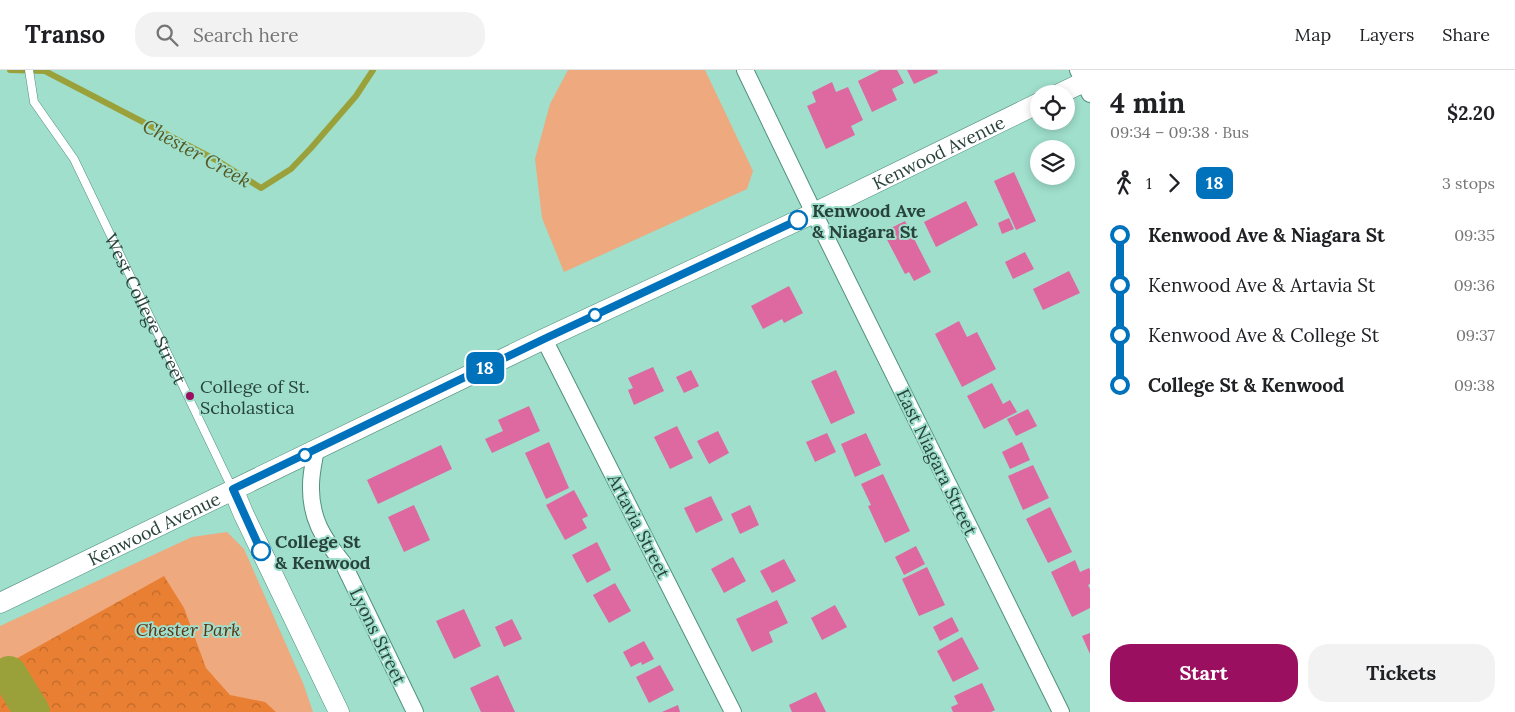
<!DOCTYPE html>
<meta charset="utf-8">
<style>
body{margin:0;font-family:Lora,serif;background:#f2f2f2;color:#202124;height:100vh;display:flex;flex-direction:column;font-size:19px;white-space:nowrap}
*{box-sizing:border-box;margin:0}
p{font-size:16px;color:#757577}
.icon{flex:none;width:28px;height:28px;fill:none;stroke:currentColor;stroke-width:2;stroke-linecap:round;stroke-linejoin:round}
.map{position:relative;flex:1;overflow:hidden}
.drawer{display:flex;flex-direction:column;background:#fff;width:425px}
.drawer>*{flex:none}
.badge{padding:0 10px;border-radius:8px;font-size:18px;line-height:32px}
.buttons{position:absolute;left:1030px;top:15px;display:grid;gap:10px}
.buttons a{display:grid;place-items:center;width:45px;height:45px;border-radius:50%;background:#fff;box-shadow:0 2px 8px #0003;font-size:25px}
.map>.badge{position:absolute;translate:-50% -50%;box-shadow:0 0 0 2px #fff}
.legs{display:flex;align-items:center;gap:8px;height:55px;padding:0 20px;font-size:16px}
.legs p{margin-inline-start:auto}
.summary{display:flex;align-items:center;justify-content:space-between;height:85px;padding:0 20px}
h1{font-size:28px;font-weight:700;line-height:38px}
.cta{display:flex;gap:10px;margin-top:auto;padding:10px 20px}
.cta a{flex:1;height:58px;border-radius:20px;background:#9a0f60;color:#fff;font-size:20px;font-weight:700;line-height:58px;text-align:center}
.cta a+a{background:#f2f2f2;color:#202124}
ul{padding:0 20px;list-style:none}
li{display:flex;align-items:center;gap:18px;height:50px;font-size:19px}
li i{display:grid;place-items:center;width:8px;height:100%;margin:0 6px;background:currentColor}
li i::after{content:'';width:12px;height:12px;margin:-6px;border:4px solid;border-radius:50%;background:#fff}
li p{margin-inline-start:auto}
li:first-child i{background:linear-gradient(#0000 50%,currentColor 0)}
li:last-child i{background:linear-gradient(currentColor 50%,#0000 0)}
header{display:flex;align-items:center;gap:30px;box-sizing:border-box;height:70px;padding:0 25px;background:#fff;border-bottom:1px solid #e0e0e0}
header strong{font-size:24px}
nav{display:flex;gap:28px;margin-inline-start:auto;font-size:18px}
.search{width:350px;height:45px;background:#f2f2f2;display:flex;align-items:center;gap:12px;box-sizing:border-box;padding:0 18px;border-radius:20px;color:#757577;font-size:19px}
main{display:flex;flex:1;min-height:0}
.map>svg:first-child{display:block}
</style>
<header>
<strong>Transo</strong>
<div class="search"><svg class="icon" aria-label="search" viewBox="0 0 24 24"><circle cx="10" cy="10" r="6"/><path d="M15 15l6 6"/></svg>Search here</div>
<nav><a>Map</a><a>Layers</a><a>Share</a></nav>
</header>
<main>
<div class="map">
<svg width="1090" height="642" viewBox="0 0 1090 642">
<defs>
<pattern id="forest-crowns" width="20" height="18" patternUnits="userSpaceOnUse" patternTransform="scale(1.25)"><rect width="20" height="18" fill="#e97f32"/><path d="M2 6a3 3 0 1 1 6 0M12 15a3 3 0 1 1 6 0" fill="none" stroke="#bd6a2b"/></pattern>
</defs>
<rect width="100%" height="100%" fill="#9fdfcb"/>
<g fill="#eea97e">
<polygon points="568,0 705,0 753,101 747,119 564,202 542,148 535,89 550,34"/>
<polygon points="227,462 244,479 303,613 313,642 0,642 0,556 192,467"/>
</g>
<polygon fill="url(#forest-crowns)" points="164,506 184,538 206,598 230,625 265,632 276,642 0,642 0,596 5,595"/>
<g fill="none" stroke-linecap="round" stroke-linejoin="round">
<polyline stroke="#9ba13a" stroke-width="6" points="10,0 45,1 218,91 261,118 291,99 311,78 356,26 373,0"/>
<polyline stroke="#9ba13a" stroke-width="36" points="9,604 32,642"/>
</g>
<g fill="#dd69a0">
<polygon points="880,0 897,0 904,13 892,19 897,30 872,42 858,11"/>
<polygon points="907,0 937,0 938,3 914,14"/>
<polygon points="832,12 836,22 848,17 863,50 851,56 855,65 826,79 807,36 816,32 812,22"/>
<polygon points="1014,102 1036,151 1016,160 994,111"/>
<polygon points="966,131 978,155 936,177 924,152"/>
<polygon points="1009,148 1014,159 1002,164 998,153"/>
<polygon points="905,151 931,202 914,211 909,202 905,204 883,162"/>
<polygon points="1025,182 1034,199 1013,209 1005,192"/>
<polygon points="1069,201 1080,223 1043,240 1033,219"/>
<polygon points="789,216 803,243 784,253 782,249 763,259 751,236"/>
<polygon points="959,251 967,267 977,262 996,299 962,317 935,264"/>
<polygon points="653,297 664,321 634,335 628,320 633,318 628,308"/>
<polygon points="691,300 699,316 684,323 676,307"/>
<polygon points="836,300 855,343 831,354 811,311"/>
<polygon points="992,313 1003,334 1010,330 1017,342 984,359 967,326"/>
<polygon points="529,336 540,361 492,383 485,369 503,361 498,350"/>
<polygon points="1028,339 1037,356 1016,366 1007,349"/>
<polygon points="677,356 693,388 670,399 654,367"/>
<polygon points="718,361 729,383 709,394 697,371"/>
<polygon points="827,363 836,382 815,392 806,372"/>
<polygon points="866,363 881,395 855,407 841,374"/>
<polygon points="549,372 569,418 546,429 525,383"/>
<polygon points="1022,372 1030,390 1010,399 1002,382"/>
<polygon points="441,375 452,399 378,434 367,410"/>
<polygon points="1033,395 1049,428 1023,440 1008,406"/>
<polygon points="883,404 910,461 885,473 868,436 871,435 861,414"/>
<polygon points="574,420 588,446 582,449 587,458 565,470 546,435"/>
<polygon points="711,426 723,450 696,463 684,438"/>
<polygon points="414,435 430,470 404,482 388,447"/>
<polygon points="750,435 759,455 740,464 731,444"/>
<polygon points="1050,437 1072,482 1048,493 1026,449"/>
<polygon points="597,472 611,500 587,513 572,485"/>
<polygon points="916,476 925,494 904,505 895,487"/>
<polygon points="733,487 746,511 724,523 711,499"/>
<polygon points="784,489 796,511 772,523 760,501"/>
<polygon points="1075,490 1080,502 1089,498 1090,500 1090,514 1088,515 1090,519 1090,538 1072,547 1051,502"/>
<polygon points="927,497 945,535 919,546 902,509"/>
<polygon points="615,513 631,541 609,553 593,525"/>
<polygon points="777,530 788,553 769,562 773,572 752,582 736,549"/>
<polygon points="835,535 847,557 822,570 811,548"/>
<polygon points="464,539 481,576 454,589 436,551"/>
<polygon points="952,547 959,561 940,571 933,557"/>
<polygon points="512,549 522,569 504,577 495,557"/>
<polygon points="1090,563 1090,584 1082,566"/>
<polygon points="962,567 979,599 953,612 937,581"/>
<polygon points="644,571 654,589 642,595 641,592 631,597 623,582"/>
<polygon points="660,595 674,620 649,633 636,607"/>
<polygon points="498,605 515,642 481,642 470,618"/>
<polygon points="982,613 995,640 991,642 953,642 951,637 958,634 954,626"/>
<polygon points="816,622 826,642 792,642 789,635"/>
<polygon points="678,635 680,642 662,642"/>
</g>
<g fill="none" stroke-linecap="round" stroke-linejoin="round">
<g stroke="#52907e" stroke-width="9">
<g id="service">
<path id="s1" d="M29,0L34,32L74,89L232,418"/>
</g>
</g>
<g stroke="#52907e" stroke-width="18">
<g id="minor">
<polyline points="745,0 814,143 1061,642"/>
<polyline points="1078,0 1090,24"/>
<polyline points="544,269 733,642"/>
<path d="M316,379C314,391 311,403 311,415C310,448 323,468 343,493L415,642"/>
</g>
</g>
<g stroke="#52907e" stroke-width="21">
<g id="tertiary">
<polyline points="1059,24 1090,9"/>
<polyline points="233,419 244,445 339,642"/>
<path id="s2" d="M0,533L544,269L814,143L1039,33"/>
</g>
</g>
<use href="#service" stroke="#fff" stroke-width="8"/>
<use href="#minor" stroke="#fff" stroke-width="16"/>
<use href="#tertiary" stroke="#fff" stroke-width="20"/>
</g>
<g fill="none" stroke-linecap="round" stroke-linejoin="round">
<g stroke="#fff" stroke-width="11">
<polyline id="line-1" points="261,481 233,419 544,269 798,150"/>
</g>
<use href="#line-1" stroke="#0072bc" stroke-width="8"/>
</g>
<g fill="#fff" stroke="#0072bc" stroke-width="2.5">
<circle cx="798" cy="150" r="9"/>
<circle cx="595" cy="245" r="6"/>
<circle cx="305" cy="385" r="6"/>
<circle cx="261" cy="481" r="9"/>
</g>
<circle fill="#9a0f60" stroke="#9fdfcb" stroke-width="2" cx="190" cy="326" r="5"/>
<g text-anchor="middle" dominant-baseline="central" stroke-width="4" stroke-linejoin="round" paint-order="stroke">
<g font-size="18" fill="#28433a" stroke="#9fdfcb">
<text stroke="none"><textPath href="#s2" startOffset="1041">Kenwood Avenue</textPath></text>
<text stroke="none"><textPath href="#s1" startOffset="268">West College Street</textPath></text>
<text transform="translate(937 392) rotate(64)">East Niagara Street</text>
<text transform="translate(639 456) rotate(63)">Artavia Street</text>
<text stroke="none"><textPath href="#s2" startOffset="171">Kenwood Avenue</textPath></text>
<text transform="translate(378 566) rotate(64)">Lyons Street</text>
</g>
<g font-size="18" font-weight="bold" fill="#28433a" stroke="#9fdfcb" text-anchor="start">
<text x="812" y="140">Kenwood Ave<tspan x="812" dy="21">&amp; Niagara St</tspan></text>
<text x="275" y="471">College St<tspan x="275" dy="21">&amp; Kenwood</tspan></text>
</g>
<g font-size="18" fill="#28433a" stroke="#9fdfcb" text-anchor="start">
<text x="200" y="316">College of St.<tspan x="200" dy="21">Scholastica</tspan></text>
</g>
<g font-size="18" font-style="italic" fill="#5e3315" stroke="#9fdfcb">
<text x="188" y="559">Chester Park</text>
</g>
<g font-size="19" font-style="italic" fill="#555823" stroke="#9fdfcb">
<text transform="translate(197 83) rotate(29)">Chester Creek</text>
</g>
</g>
</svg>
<div class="buttons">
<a><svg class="icon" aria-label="locate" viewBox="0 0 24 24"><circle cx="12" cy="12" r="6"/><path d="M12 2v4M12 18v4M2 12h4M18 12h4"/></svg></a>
<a><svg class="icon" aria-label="layers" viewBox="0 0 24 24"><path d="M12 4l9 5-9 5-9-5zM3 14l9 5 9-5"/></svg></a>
</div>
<b class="badge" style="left:485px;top:298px;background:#0072bc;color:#fff">18</b>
</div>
<section class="drawer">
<div class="summary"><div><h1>4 min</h1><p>09:34 – 09:38 · Bus</p></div><b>$2.20</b></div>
<div class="legs"><svg class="icon" aria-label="walk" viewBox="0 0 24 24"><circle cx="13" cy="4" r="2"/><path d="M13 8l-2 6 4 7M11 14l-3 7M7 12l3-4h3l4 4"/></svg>1<svg class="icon" aria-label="forward" viewBox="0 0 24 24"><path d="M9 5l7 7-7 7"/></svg><b class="badge" style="background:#0072bc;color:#fff">18</b><p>3 stops</p></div>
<ul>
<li><i style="color:#0072bc"></i><b>Kenwood Ave &amp; Niagara St</b><p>09:35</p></li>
<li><i style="color:#0072bc"></i><span>Kenwood Ave &amp; Artavia St</span><p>09:36</p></li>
<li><i style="color:#0072bc"></i><span>Kenwood Ave &amp; College St</span><p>09:37</p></li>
<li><i style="color:#0072bc"></i><b>College St &amp; Kenwood</b><p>09:38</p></li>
</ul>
<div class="cta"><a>Start</a><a>Tickets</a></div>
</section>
</main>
